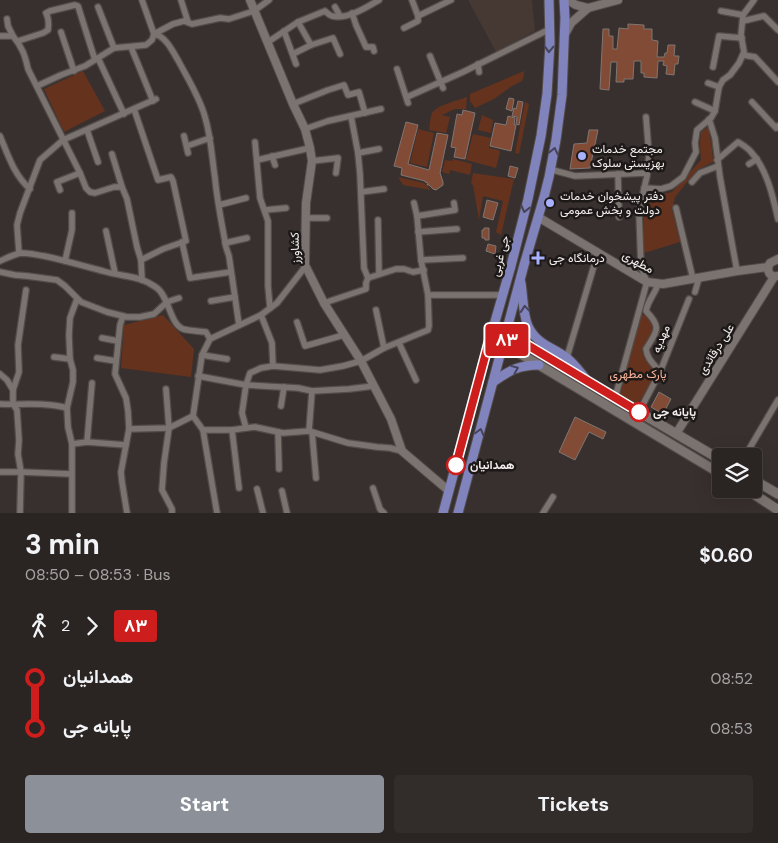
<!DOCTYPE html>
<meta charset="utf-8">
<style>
body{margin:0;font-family:"DM Sans",Vazirmatn,sans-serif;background:#322c2a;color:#f1f3f6;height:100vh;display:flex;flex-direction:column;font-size:19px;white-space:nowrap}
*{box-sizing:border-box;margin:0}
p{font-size:16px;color:#a5a4a5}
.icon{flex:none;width:28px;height:28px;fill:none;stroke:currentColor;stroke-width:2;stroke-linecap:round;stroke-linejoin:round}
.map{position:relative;height:513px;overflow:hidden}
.details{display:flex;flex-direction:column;background:#2a2422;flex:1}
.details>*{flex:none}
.badge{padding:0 10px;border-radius:4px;font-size:18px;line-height:32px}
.tools{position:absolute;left:712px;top:448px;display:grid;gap:10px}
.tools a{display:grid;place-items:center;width:50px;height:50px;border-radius:5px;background:#2a2422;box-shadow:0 5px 20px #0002,0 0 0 1px #464140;font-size:25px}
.map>.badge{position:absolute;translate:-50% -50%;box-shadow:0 0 0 2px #fff}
.legs{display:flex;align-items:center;gap:8px;height:55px;padding:0 25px;font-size:16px}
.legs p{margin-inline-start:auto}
.summary{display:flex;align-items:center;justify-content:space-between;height:85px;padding:0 25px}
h1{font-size:28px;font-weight:700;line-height:38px}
.button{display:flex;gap:10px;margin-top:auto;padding:10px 25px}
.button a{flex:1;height:58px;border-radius:5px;background:#8c9099;color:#fff;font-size:20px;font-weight:700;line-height:58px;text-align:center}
.button a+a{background:#322c2a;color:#f1f3f6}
ul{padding:0 25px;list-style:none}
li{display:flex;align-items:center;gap:18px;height:50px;font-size:19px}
li i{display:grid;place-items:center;width:8px;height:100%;margin:0 6px;background:currentColor}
li i::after{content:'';width:12px;height:12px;margin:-6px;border:4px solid;border-radius:50%;background:#2a2422}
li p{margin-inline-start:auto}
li:first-child i{background:linear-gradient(#0000 50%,currentColor 0)}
li:last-child i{background:linear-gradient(currentColor 50%,#0000 0)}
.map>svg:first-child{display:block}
</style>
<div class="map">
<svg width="778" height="513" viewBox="0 0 778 513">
<rect width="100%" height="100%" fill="#38302e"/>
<polygon fill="#463833" points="468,0 532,0 535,31 496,52"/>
<g fill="#65321e">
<polygon points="83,71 105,111 64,132 44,89"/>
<polygon points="524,71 524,75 522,81 512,86 494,99 475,108 470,101 470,94"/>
<path d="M467,97L466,109H455L442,115L450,117L446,133L429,130C430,125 430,117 432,113C437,105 459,100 467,97Z"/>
<polygon points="525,102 529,104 519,154 515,153"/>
<polygon points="482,115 493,120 491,133 478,130"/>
<polygon points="708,127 712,148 713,162 697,170 675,197 672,210 680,242 644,253 644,214 646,198 672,192 701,160 700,144 701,132"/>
<polygon points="418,129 434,133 427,167 410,163"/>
<polygon points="473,134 491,138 489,148 499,150 500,152 496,168 466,160"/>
<polygon points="453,159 472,164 470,175 450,170 449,174 442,172 445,160 452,161"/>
<polygon points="473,173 514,179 501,235 496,232 503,201 483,196 479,220 473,185 471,184"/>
<polygon points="398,177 424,183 431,190 403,185"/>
<path d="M640,314L648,316C659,334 650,334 642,350C643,360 648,360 651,367C657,380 645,395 637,404L619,394Z"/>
<polygon points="163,315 194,349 191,377 121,368 124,325"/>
</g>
<g fill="#824b35" stroke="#7f7673">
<polygon points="628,24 644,25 644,29 652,29 652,40 658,41 657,57 664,57 665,53 667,53 668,45 675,45 674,56 679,56 678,64 675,64 674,75 666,74 667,66 663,65 664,61 658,61 657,78 644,77 644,73 641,73 641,61 634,61 633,79 624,79 624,82 616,82 617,62 611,62 609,90 600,89 603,29 609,29 609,36 613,36 613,49 617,49 619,28 628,29"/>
<polygon points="509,98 514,99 512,111 506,109"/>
<polygon points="518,101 523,102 519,125 516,124 517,117 512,116 514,108 516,109"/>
<polygon points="463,110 475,113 465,159 454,157 456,148 451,147 457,114 462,115"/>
<polygon points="508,116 515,118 514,125 516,125 511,151 490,146 495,123 506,125"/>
<polygon points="406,122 418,125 408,164 429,170 437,133 448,135 440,173 443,182 443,185 436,190 433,189 429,185 427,185 428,183 425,182 425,181 401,175 402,168 394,166"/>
<polygon points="589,130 598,130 590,168 570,169 574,144 587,143"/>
<polygon points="510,166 518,168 515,178 508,176"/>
<polygon points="487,200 498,203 493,220 483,217"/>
<polygon points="484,228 489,228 489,240 485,240 485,238 482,238 482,230 484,230"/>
<polygon points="488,244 496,246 495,254 486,251"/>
<polygon points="659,392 671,399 663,414 651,407"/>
<polygon points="575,417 606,432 603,439 589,432 575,460 559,452"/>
</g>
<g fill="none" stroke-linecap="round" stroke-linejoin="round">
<g stroke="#524c4a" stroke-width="8">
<g id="minor">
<path d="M142,0L154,34C166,36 173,52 179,62C188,79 200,98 205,117C211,137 212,158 215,178C217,201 222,224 226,247L229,256L239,325"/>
<polyline points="181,0 188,22"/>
<polyline points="412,0 418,16 451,0"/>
<polyline points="98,7 114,48"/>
<polyline points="335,7 340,16"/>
<polyline points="721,11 743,15"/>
<polyline points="352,13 356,25 366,47 373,47 374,51"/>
<polyline points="7,19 8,26 13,36"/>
<polyline points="743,21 764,16 778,30"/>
<polyline points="298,22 311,45"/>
<polyline points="404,28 418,21 418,16"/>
<polyline points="284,31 296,64"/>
<polyline points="61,32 74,71"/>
<path d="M0,36H13C22,47 25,55 28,69L80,173L86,188L90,192L95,193L114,187H122L127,199L137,247L141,260L142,280"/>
<path d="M18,41L43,33L48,30C49,24 49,19 46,13L50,11L75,5L78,6L95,60"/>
<path d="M268,42L298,22L325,11C327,13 329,15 332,16C347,20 367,7 379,0"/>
<polyline points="131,47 153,101"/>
<polyline points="293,54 311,45 333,38 340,54"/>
<polyline points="743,55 755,57 778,82"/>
<polyline points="430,56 443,88"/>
<polyline points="98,58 124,114"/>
<polyline points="478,64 479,72"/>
<polyline points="713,67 719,36 742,38"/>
<polyline points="397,69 408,103"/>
<polyline points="708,83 719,87"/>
<polyline points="37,86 61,75 85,66 114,48 146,45 152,40 154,34 173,24 184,21 192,24 220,18 229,19 254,11 269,0"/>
<polyline points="407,97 463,72 550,29"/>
<polyline points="695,102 715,111"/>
<polyline points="752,102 776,128 778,126"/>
<polyline points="293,104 328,90 344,85 348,95 359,92 365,113"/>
<polyline points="134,109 158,180 171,177 173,181 186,241 163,249 141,260"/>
<polyline points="351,116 358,153 360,174 364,268 368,278"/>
<polyline points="709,119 715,138 720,177 737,271"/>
<polyline points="305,129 328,121 381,109"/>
<polyline points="87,130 98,162"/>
<path d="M0,136C8,155 14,175 30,189"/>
<polyline points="184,136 188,153"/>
<polyline points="255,142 260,198 268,221 268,286 270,308"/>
<polyline points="187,146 210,138"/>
<polyline points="358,153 379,149"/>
<polyline points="112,154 122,187"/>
<polyline points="272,156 275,165"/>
<polyline points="257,160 310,148"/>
<path d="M717,160L738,142C743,145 748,148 751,152C767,169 773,197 778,219"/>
<polyline points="312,161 338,158 336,173"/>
<polyline points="749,164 757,159"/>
<polyline points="549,169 575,176 647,173"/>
<polyline points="618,174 619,217"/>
<polyline points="692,182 700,173 718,166"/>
<polyline points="644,188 661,189 671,186 683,177 696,152 695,143 697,130 711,118 715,111 719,87 723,80 730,75 739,63 744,52 741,35 743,15 754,0"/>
<polyline points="60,190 57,182 80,173"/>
<polyline points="361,192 384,189"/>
<polyline points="219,205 246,198"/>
<polyline points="676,208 693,279"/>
<polyline points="265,210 286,208"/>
<polyline points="417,216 455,210 454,203"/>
<polyline points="305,218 327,218"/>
<polyline points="378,220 379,274"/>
<polyline points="106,231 115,273"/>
<polyline points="418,232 457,229"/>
<polyline points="182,242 190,278 231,272"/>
<polyline points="225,243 247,238"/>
<polyline points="19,253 17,225 20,213 40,160 63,140 156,99"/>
<polyline points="421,260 463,258"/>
<path d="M0,261C7,258 14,254 22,253C29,253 37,255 44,256C64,260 83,266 103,271C122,277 140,275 157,288C169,297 170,324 183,329C190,331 199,331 206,332L210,339L202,355L193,416L203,430L217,513"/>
<polyline points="65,261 72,230 72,213"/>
<polyline points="0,272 15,275 27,276 57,280 65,286 81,302 107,312 127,317 140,317 154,314 167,302 179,298"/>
<path d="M658,284C655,294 648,300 646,311C663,328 656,332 646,349C647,359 654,364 660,372"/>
<polyline points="695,292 699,278"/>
<polyline points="428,295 503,295"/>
<polyline points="77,299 70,318 69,335 70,359 73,370 73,382 67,408 68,427 72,444 87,442 126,445"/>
<polyline points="211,301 235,297"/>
<polyline points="324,303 366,289 366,283 368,278 396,269 404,269 413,272 424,270"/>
<polyline points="376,310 384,348"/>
<polyline points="261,315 272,343 273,366"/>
<polyline points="123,316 120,325 115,374 126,398 128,411 129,429 121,472 122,482 127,513"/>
<polyline points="297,322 305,346 344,335"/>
<polyline points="102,338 118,341"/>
<polyline points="210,339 261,315 277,303 305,267"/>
<polyline points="399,343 416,380"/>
<polyline points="202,355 227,359"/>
<polyline points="54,357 70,359"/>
<polyline points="567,357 598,252"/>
<polyline points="97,358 116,361"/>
<polyline points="0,374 7,380 13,390"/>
<polyline points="198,376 246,385 242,413 246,428 255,427 283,433 309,431 348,443 377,447 390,448 402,451"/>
<polyline points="374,386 349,389 312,391 298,388 246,385 250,373 261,368 273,366 320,370 343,366 361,361 384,348 428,330 429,326 428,295 421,260 417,216 414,203"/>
<polyline points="166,389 169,428 164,463 162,490 172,509 172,513"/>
<polyline points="615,398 647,282 641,267 639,211 647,176 649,155 646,117"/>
<path d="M0,404C22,405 46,402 67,408"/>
<polyline points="281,406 284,387"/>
<polyline points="639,412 660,372 689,299"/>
<polyline points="129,429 169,428 193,416"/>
<polyline points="203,430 232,430 246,428"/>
<polyline points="232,430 239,488"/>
<polyline points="309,431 312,391"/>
<polyline points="278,432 279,469"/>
<polyline points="312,432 316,478"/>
<polyline points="87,442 92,383"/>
<polyline points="745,456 778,400"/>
<polyline points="0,472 21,472 71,474"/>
<polyline points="373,488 380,509 384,513"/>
<polyline points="257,489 263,513"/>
<polyline points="282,491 287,513"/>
<polyline points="20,513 21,472 18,454 19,440 17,410 13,404 13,390 19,372 18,345 26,290"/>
<polyline points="72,513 72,444"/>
<polyline points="543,513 553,497"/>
</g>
</g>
<g stroke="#524c4a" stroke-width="10">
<g id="tertiary">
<polyline points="250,0 293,104 305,129 310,148 312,161 306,203 305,267 306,267 324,303 361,361 391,419 402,451 449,491"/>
<polyline points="568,0 576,5 588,8"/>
<polyline points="565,34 571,23 588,8 618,0"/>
<polyline points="538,217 647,282 663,284 737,271 768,267"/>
<path d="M778,259L770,263C766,270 769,278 778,276"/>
<polyline points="676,434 774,277"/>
</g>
</g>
<g stroke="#524c4a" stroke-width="11">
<g id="secondary">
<polyline points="491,334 504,340 519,340 562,367 721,460"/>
<polyline points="504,340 514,350 721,474"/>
<polyline points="754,480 778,494"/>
<polyline points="746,489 778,510"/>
</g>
</g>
<g stroke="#524c4a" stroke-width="11">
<g id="primary">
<path d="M521,283C523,296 523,315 528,326C537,345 553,347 567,358C575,365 582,374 588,382"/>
<path d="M493,382C510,370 519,365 539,365"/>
<polyline points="443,513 486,353 511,266 528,199 541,136 547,94 550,43 549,0"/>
<polyline points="458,513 524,265 544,197 549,177 556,140 562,95 565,18 564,0"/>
</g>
</g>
<use href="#minor" stroke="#7b7370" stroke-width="5.5"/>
<use href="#tertiary" stroke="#7b7370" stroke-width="8"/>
<use href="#secondary" stroke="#7b7370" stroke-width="9"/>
<use href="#primary" stroke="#8183bc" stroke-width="9"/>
</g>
<defs><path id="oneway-chevron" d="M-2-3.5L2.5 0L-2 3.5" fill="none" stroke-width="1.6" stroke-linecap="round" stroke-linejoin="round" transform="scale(1.25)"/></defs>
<g stroke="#45435a">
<use href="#oneway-chevron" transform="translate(549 49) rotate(92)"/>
<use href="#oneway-chevron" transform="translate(554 151) rotate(-78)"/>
<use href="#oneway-chevron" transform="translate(525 209) rotate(104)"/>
<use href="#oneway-chevron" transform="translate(525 309) rotate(-95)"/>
<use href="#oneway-chevron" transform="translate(515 369) rotate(-22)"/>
<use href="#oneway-chevron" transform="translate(480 432) rotate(-75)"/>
</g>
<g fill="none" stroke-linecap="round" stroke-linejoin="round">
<g stroke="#fff" stroke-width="11">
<polyline id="line-1" points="456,465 491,334 504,340 519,340 639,412"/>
</g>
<use href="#line-1" stroke="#cd1d1d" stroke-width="8"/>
</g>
<g fill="#a7b1fc" stroke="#1d1918" stroke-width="2">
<circle cx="582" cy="156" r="5"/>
<circle cx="550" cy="203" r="5"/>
<path d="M535.5 250.5h5v5h5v5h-5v5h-5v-5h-5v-5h5z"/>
</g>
<g fill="#fff" stroke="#cd1d1d" stroke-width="2.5">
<circle cx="639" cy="412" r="9"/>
<circle cx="456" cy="465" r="9"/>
</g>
<g text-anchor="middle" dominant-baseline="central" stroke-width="5" stroke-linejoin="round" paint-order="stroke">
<g font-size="12" fill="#f5f0ee" stroke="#1d1918" text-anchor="start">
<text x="592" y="149">مجتمع خدمات<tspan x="592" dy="14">بهزیستی سلوک</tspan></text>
<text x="560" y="196">دفتر پیشخوان خدمات<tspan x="560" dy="14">دولت و بخش عمومی</tspan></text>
<text x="549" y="258">درمانگاه جی</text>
</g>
<g font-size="12" fill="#f5f0ee" stroke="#1d1918">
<text transform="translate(295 248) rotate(-92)">کشاورز</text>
<text transform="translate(500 256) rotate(-75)">جی غربی</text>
<text transform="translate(638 262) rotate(29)">مطهری</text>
<text transform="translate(661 339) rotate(-68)">مهدیه</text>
<text transform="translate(716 349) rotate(-58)">علی درقائدی</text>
</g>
<g font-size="12" fill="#fab49a" stroke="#1d1918">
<text x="638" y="374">پارک مطهری</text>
</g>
<g font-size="12" font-weight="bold" fill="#f5f0ee" stroke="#1d1918" text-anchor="start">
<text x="653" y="412">پایانه جی</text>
<text x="470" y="465">همدانیان</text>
</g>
</g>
</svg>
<div class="tools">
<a><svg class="icon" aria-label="layers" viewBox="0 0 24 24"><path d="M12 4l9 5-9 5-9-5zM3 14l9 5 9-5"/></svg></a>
</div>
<b class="badge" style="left:507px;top:340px;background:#cd1d1d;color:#fff">۸۳</b>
</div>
<section class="details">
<div class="summary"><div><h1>3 min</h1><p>08:50 – 08:53 · Bus</p></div><b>$0.60</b></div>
<div class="legs"><svg class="icon" aria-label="walk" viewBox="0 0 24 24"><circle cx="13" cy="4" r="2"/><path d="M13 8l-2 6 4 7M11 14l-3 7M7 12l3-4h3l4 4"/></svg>2<svg class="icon" aria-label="forward" viewBox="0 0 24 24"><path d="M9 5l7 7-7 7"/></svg><b class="badge" style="background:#cd1d1d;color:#fff">۸۳</b></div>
<ul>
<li><i style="color:#cd1d1d"></i><b>همدانیان</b><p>08:52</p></li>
<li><i style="color:#cd1d1d"></i><b>پایانه جی</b><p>08:53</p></li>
</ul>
<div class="button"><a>Start</a><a>Tickets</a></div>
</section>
